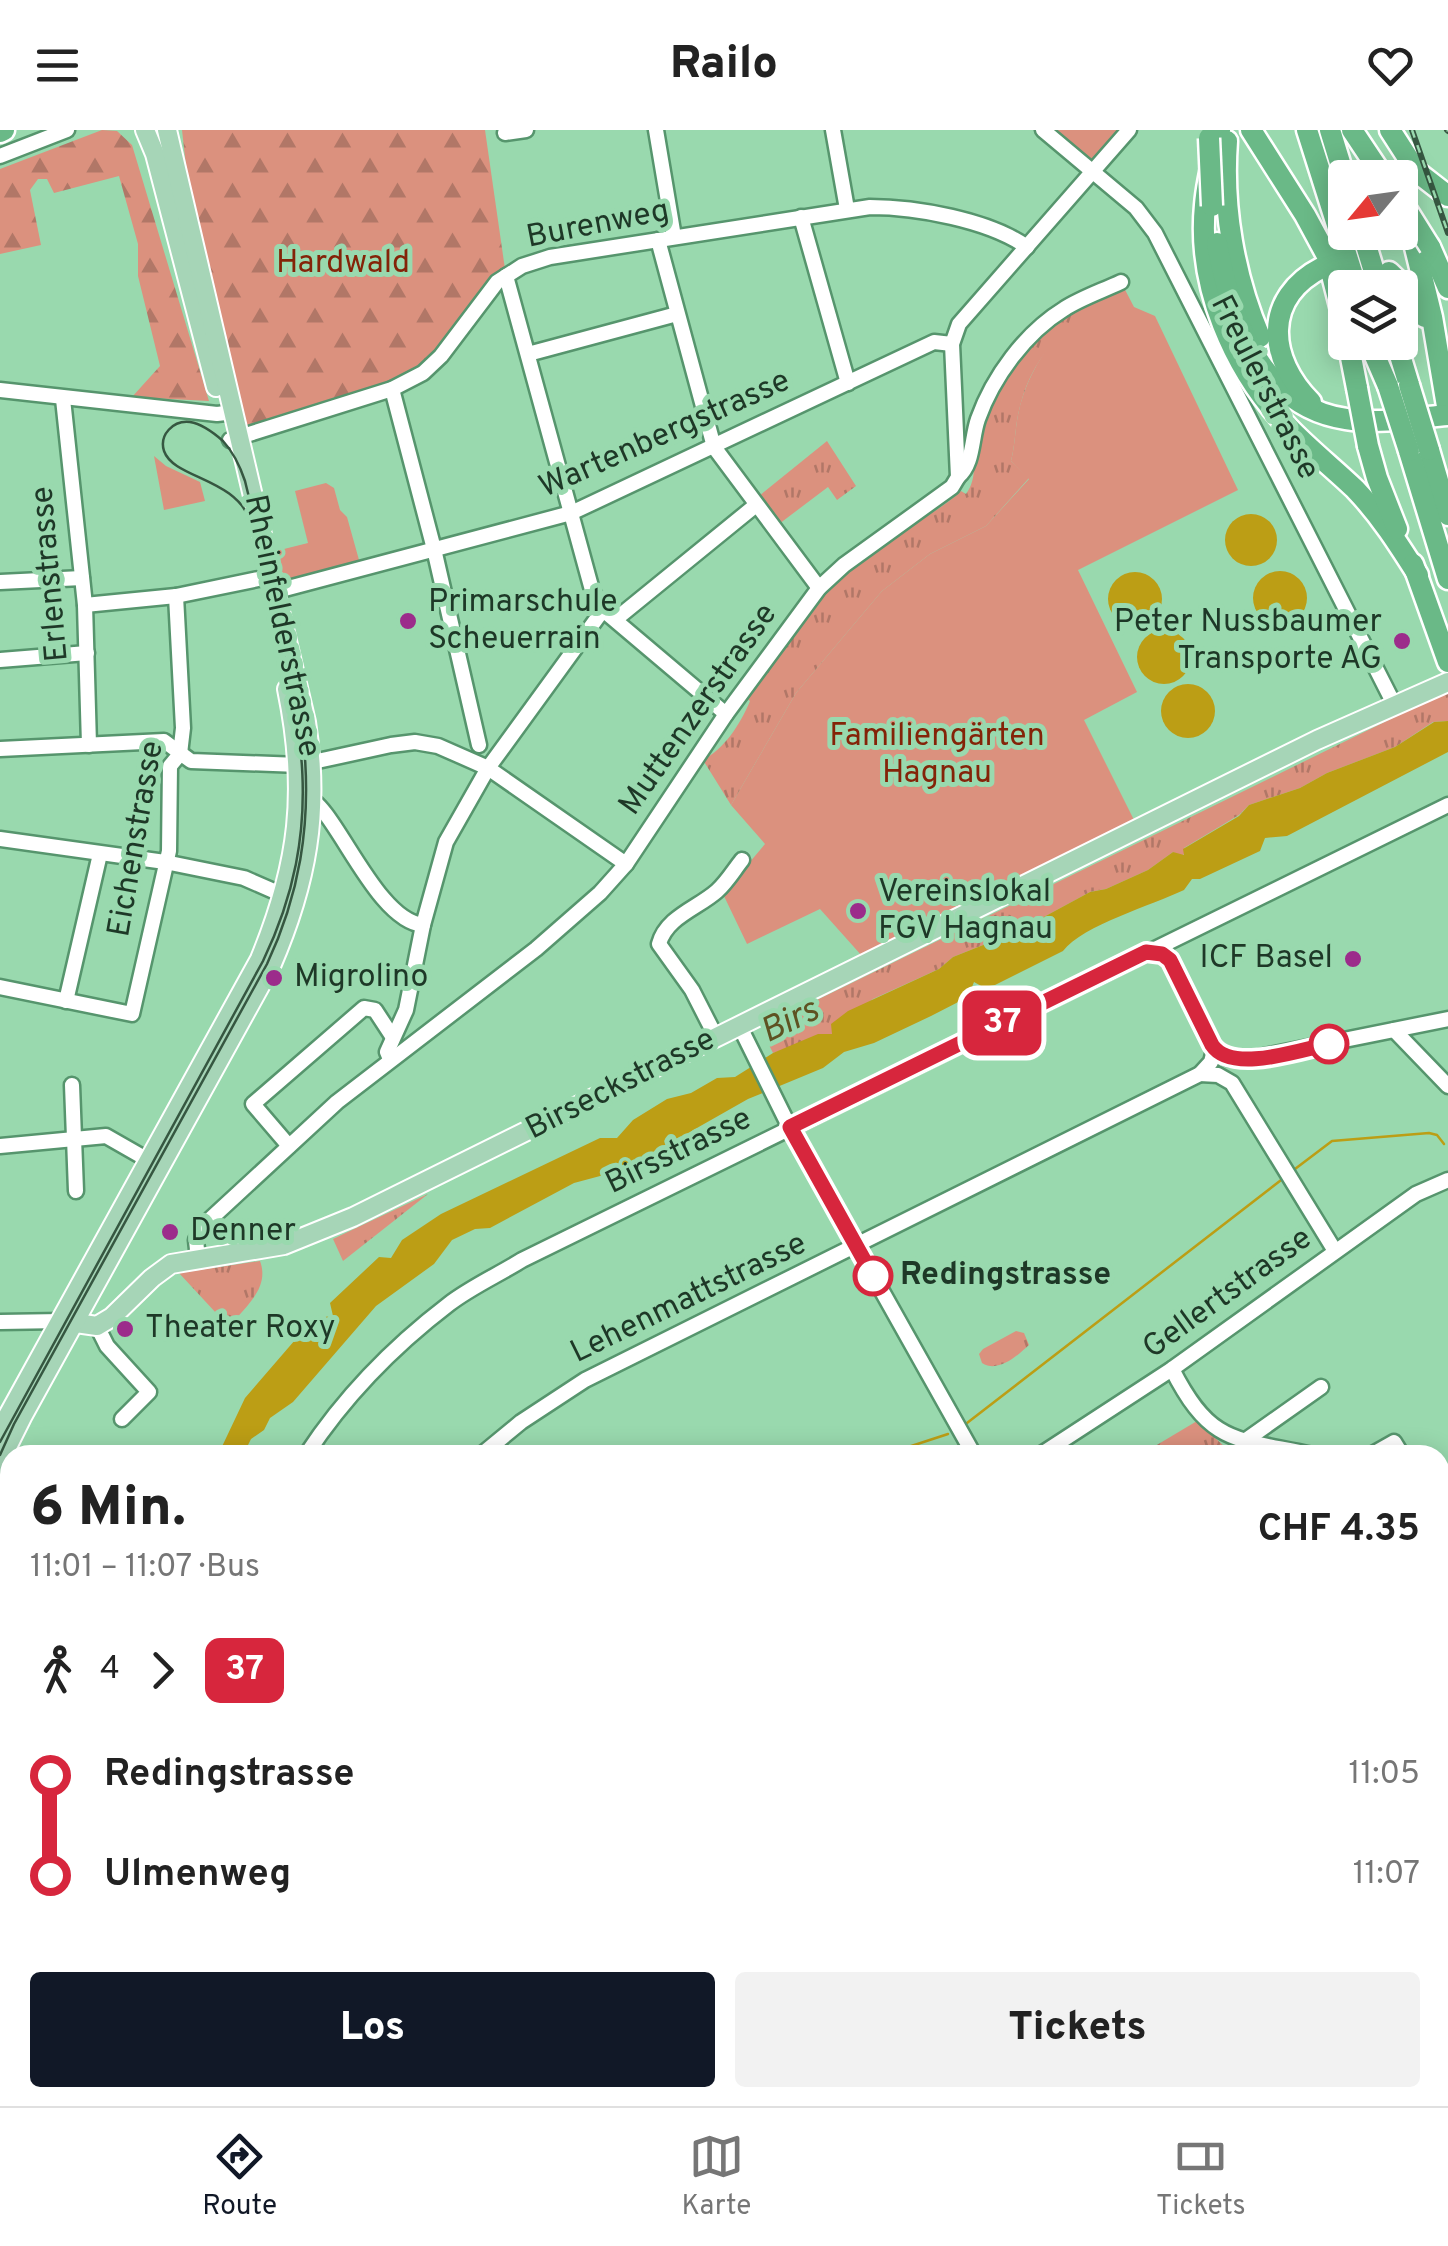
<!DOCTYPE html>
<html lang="de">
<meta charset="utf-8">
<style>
body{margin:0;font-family:Overpass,sans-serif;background:#f2f2f2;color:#222;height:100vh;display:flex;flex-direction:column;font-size:38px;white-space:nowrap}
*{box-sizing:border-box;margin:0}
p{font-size:32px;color:#767676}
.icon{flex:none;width:55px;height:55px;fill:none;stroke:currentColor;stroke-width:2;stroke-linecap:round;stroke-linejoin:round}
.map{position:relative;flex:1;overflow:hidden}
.drawer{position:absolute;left:0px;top:1315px;width:1450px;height:662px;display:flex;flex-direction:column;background:#fff;border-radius:30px 30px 0 0;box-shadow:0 5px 25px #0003}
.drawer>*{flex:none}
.badge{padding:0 20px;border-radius:15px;font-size:35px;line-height:65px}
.needle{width:65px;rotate:241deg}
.fabs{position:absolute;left:1328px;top:30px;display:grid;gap:20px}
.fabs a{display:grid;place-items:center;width:90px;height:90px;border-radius:10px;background:#fff;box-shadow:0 5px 25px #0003;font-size:50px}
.map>.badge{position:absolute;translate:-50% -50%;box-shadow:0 0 0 5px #fff}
.legs{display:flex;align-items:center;gap:15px;height:110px;padding:0 30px;font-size:32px}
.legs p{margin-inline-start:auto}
.summary{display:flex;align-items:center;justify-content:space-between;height:170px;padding:0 30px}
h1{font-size:55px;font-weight:800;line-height:75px}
.action{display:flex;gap:20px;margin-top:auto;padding:20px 30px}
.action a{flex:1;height:115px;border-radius:10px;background:#111827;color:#fff;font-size:40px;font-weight:800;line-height:115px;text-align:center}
.action a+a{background:#f2f2f2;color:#222}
ul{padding:0 30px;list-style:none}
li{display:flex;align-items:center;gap:35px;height:100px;font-size:38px}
li i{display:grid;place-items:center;width:15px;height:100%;margin:0 12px;background:currentColor}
li i::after{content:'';width:25px;height:25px;margin:-12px;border:8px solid;border-radius:50%;background:#fff}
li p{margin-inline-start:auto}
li:first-child i{background:linear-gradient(#0000 50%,currentColor 0)}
li:last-child i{background:linear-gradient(currentColor 50%,#0000 0)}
header{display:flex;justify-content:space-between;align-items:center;height:130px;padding:0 30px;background:#fff;font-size:45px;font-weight:800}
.menu{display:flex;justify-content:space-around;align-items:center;height:140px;border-top:2px solid #e0e0e0;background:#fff;font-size:28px;color:#767676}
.menu a{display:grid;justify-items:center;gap:5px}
.menu .current{color:#111827}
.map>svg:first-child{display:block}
</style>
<header><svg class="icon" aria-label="menu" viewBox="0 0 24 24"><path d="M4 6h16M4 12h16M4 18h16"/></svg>Railo<svg class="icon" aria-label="heart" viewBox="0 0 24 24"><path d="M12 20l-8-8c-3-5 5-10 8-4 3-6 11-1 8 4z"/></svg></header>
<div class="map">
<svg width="1448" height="1976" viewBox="0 0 1448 1976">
<defs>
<pattern id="forest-firs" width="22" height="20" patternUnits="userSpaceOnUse" patternTransform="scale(2.5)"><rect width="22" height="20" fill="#db917e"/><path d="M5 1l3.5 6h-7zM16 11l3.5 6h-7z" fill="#b17767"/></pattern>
<pattern id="park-tufts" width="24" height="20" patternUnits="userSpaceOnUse" patternTransform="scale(2.5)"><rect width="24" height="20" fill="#db917e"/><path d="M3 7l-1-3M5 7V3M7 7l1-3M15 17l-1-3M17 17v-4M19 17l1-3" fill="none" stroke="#b17767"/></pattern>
</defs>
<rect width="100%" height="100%" fill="#99d9ae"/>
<g fill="#db917e">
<polygon points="1053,0 1121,0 1092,34"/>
<path d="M1122,154L1134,177L1155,186L1238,360L1078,440L1137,562L1084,590L1136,694L862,826L820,779L747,814L723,764L765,714L731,675L796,563L882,461L930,424L986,396L1029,349L1011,331C1015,316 1015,300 1018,285C1029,229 1072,179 1122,154Z"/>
<polygon points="154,326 166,336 200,352 205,371 164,380"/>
<polygon points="326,353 334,358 340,380 347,387 359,430 279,452 272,422 308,413 295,361"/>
</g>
<g fill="url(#forest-firs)">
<polygon points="102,0 117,1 132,15 209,271 132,267 160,236 138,146 138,114 119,46 54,63 47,49 38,49 30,60 41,115 0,124 0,39"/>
<polygon points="182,0 485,0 506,146 423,243 244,307 186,36"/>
</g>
<g fill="url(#park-tufts)">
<path d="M1107,161C1065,199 1030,225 1018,285C1015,300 1015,316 1011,331L1029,348L986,396L930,424L882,461L796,563L731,675L703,630C724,619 740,595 750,571L746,568C781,521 814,470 858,431C889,403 931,389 961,361L966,364C978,348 972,331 977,312C989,268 1015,220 1052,192C1068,180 1089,172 1107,161Z"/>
<polygon points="827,311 856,356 837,370 828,357 779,394 759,366"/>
<polygon points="1448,561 1448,591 1433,592 1395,617 1327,643 1300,658 1249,675 1239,685 1184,718 1185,724 1180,726 1173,722 1148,740 1106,759 1090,762 1016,802 953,827 939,839 873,869 834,898 833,904 773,923 763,903 774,891"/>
<polygon points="428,1064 343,1131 333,1109"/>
<path d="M260,1131C270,1158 246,1176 229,1197L179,1143Z"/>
<path d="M1016,1201L1024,1203L1029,1215C1016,1227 998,1243 982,1233L979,1224L983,1219Z"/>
<polygon points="1197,1291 1227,1319 1227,1325 1140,1325"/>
</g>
<g fill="#bc9e15">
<circle cx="1251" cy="410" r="26"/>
<circle cx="1280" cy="468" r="27"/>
<circle cx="1135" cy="469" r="27"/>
<circle cx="1164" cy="527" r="27"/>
<circle cx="1188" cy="581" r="27"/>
<path d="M1448,591V622L1287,706L1265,708L1260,721L1200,749H1192L1184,760C1153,775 1083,795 1063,821L995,855L983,857L974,852L968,867L931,886L874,913L844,922L823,938L748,969L637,1032L615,1042L574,1053L490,1098L475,1099L452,1110L434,1134L376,1176L293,1272L270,1288L264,1300L251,1309L243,1325H218L245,1268L314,1188L333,1186L330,1173L379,1127L391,1128L402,1110L441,1084L600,1008H617L633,990L667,969L691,963L717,948L735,947L773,923L818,904H832L831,894L848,881L939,839L953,827L1016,802L1090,762L1106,759L1148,740L1173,722L1184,725L1183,719L1239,686L1249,675L1300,658L1327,643L1395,617L1434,592Z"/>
</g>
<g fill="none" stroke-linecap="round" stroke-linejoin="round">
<g stroke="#bc9e15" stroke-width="2.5">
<polyline points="1291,1042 1332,1011 1429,1003 1437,1005 1444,1014"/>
<polyline points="967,1293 1285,1047"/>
<polyline points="839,1325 896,1321 948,1304"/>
<polyline points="520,1976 524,1968"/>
</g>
<polyline stroke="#80b993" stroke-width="14" stroke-dasharray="14 7" stroke-linecap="butt" points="410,1968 413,1976"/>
<g stroke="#80b993" stroke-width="20" stroke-dasharray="20 10" stroke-linecap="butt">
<polyline points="1440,1562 1448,1551"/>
<polyline points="1440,1830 1448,1833"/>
<polyline points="313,1976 329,1968"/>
</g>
<g stroke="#56956d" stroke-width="19">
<g id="minor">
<polyline points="656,0 674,107"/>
<polyline points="833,0 847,79"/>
<polyline points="1043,0 1136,78 1155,103 1394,574"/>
<polyline points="505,3 526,0"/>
<polyline points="0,26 67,0"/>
<polyline points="801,87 848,253"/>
<polyline points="658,110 714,317 819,458"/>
<polyline points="506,146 592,460 603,480 726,584"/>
<polyline points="528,224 677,184"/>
<polyline points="392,259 434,419 479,615"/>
<polyline points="0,260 217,284 234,282"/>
<polyline points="63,269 85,475 89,615"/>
<path d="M230,310L392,259L423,243L441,226L497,152L522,136L550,127L870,77C916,77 989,90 1027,117"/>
<path d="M958,347C974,333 971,309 978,289C993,247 1025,203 1064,179C1081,168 1102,161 1121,152"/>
<polyline points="0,452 82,448"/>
<polyline points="277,461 571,383 934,212 952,214"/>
<polyline points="85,475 176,466 273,446"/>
<polyline points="616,489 756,375"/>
<polyline points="0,530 87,523"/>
<polyline points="0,619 164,611 191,631 299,635 391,615 415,612 438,616 488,638 626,734"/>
<path d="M306,667C334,673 374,790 423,795"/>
<polyline points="0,709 165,732 244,748 292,769"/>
<polyline points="1149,822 1162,824 1170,831 1214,920"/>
<polyline points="0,857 132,884 169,721 170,636 180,624 183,598 176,466"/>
<polyline points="66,871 100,724"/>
<polyline points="739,895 787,992 974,1325"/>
<polyline points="1394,900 1448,956"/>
<path d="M716,907L692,860L659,814C666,787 698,778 717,761C727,752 734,740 742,730"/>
<polyline points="1214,920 1228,928 1250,929 1448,889"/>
<polyline points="390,929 387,922 406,880 423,795 446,712 488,638 603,480"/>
<polyline points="1200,944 1218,945 1232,953 1335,1121"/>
<polyline points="72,955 76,1061"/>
<polyline points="0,1016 106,1006 141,1026"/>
<polyline points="289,1016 253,974 364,878 375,880 392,906"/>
<polyline points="198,1129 196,1110 205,1094 337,972 536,819 600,763 626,734 726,584 819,458 844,435 952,357 958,347 952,214 959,194 1129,0"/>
<polyline points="0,1192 62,1191"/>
<polyline points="97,1196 107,1216 149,1262 122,1289"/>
<path d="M1172,1239C1211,1316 1236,1308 1313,1325"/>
<polyline points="1246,1310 1321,1257"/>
<path d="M306,1325C344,1267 394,1216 449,1174C471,1157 498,1145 522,1130L1448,675"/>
<polyline points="481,1325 521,1292 585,1250 1200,944 1211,932 1214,920"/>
<polyline points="1040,1325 1172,1239 1416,1064 1448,1050"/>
<polyline points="1371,1325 1394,1312 1402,1325"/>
<polyline points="1440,1359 1448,1354"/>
<polyline points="0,1438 10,1439"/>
<polyline points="0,1650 10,1651"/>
<polyline points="1440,1669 1448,1663"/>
<polyline points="1440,1810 1448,1814"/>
<polyline points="0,1887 10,1882"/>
<polyline points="1333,1968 1334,1976"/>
<polyline points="121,1976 125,1968"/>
<polyline points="738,1976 738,1968"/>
<polyline points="1201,1976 1217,1968"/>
</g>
</g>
<g stroke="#fff" stroke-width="22">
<g id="major">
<polyline points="145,0 155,24 216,257"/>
<polyline points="62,1191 97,1196 112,1187 152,1148 171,1134 284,1115 353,1087 1317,610 1448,552"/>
<path d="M0,1300L260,829C299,734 308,661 287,559"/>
<path d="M0,1346L8,1315L22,1287L271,836C307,753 320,681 306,592L167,0"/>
</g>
</g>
<g stroke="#fff" stroke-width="25">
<g id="highway">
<path d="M1220,0C1214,25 1207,49 1205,75C1197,156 1233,239 1288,297C1309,319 1333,338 1355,359C1380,385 1399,415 1418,445"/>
<polyline points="1251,0 1305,85 1345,159"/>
<polyline points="1307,0 1357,158"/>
<polyline points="1330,0 1345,49"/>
<polyline points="1352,0 1384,48"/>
<polyline points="1390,0 1417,42 1448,66"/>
<polyline points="0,2 4,0"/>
<path d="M1227,11C1222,77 1234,146 1260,207"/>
<polyline points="1400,56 1432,187 1448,282"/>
<polyline points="1362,102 1379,158"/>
<path d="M1217,113C1230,187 1261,277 1346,289C1379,294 1415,288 1448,285"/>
<polyline points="1430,117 1448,158"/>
<polyline points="1389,142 1414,166 1425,187"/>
<polyline points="1332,145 1345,196"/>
<polyline points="1348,212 1357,258"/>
<polyline points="1369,212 1388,256"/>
<polyline points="1396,212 1409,255"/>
<path d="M1311,272C1268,229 1262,168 1323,137"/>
<polyline points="1368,316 1377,348 1397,399"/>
<polyline points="1429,320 1448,385"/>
<polyline points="1409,321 1448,449"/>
<polyline points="1413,434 1448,532"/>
<polyline points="1440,1482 1448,1464"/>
<polyline points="444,1976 466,1968"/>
<polyline points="475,1976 493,1968"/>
</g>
</g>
<use href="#minor" stroke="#fff" stroke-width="14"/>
<use href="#major" stroke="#a6d5b7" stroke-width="18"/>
<use href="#highway" stroke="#6ab987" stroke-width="20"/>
<path stroke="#365741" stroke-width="2.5" d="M0,1312L263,831C340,671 288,552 251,392C235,347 174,349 164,321C159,305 173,290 190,292C202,294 214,303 223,311C234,323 240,336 245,351C286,522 347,663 267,834L14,1294L0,1325"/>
<g stroke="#365741" stroke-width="6">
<g id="rail">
<polyline points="1412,0 1448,103"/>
<polyline points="1447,0 1448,1"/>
<polyline points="361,1976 379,1968"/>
<polyline points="397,1976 418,1968"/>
</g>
</g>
<use href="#rail" stroke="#99d9ae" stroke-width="2.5" stroke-dasharray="8" stroke-linecap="butt"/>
<g stroke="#fff" stroke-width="25" stroke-linecap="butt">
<g id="highway-bridge">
<polyline points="1209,8 1212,76"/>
<polyline points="1400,69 1430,117"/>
<polyline points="1409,255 1429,320"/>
<polyline points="1388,256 1409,321"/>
<polyline points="1357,258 1368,316"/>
</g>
</g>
<use href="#highway-bridge" stroke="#6ab987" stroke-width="20"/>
</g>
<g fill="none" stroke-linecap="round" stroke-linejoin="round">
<g stroke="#fff" stroke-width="22">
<path id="line-1" d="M873,1146L790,997L1146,822L1162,824L1170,830L1212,915C1231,944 1300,920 1329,914"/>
</g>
<use href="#line-1" stroke="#d7263d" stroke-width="15"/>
</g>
<g fill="#9c2c8b" stroke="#99d9ae" stroke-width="4">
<circle cx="408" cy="491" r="10"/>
<circle cx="1402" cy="511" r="10"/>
<circle cx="858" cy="781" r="10"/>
<circle cx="1353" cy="829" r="10"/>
<circle cx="274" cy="848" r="10"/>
<circle cx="170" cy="1102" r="10"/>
<circle cx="125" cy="1199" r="10"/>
</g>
<g fill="#fff" stroke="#d7263d" stroke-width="5">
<circle cx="1329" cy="914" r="18"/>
<circle cx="873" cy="1146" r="18"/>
</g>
<g text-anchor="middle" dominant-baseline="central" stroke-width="10" stroke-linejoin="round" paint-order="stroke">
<g font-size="32" fill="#1e3827" stroke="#99d9ae">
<text transform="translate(598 95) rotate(-11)">Burenweg</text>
<text transform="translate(1264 258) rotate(63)">Freulerstrasse</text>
<text transform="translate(665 305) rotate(-24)">Wartenbergstrasse</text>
<text transform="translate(51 444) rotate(-95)">Erlenstrasse</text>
<text transform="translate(281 496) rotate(78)">Rheinfelderstrasse</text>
<text transform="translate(699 580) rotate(-55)">Muttenzerstrasse</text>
<text transform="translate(137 709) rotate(-80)">Eichenstrasse</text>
<text transform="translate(621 955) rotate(-27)">Birseckstrasse</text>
<text transform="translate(679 1022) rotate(-26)">Birsstrasse</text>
<text transform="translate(1228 1164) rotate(-36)">Gellertstrasse</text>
<text transform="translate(689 1169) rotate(-26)">Lehenmattstrasse</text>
</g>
<g font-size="32" fill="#842308" stroke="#99d9ae">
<text x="343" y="134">Hardwald</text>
<text x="937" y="607">Familiengärten<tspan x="937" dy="37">Hagnau</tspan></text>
</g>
<g font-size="32" fill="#1e3827" stroke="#99d9ae" text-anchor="start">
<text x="428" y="473">Primarschule<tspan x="428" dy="37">Scheuerrain</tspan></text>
<text x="1382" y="493" text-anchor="end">Peter Nussbaumer<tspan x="1382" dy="37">Transporte AG</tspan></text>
<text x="878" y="763">Vereinslokal<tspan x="878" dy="37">FGV Hagnau</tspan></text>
<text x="1333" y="829" text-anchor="end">ICF Basel</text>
<text x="294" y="848">Migrolino</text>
<text x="190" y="1102">Denner</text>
<text x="145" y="1199">Theater Roxy</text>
</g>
<g font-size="32" font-weight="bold" fill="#1e3827" stroke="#99d9ae" text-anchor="start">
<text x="900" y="1146">Redingstrasse</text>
</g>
<g font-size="35" font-style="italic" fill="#5e5222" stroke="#99d9ae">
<text transform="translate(790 892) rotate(-26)">Birs</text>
</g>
</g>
</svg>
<div class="fabs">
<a><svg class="needle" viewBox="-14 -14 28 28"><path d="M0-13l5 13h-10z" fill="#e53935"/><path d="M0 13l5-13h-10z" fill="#767676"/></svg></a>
<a><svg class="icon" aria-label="layers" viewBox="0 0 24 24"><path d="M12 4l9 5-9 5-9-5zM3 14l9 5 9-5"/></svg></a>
</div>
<b class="badge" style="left:1002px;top:893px;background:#d7263d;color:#fff">37</b>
<section class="drawer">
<div class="summary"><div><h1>6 Min.</h1><p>11:01 – 11:07 · Bus</p></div><b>CHF 4.35</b></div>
<div class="legs"><svg class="icon" aria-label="walk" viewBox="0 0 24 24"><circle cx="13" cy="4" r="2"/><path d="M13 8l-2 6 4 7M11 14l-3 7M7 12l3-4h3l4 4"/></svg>4<svg class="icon" aria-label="forward" viewBox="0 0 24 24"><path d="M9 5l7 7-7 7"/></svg><b class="badge" style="background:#d7263d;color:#fff">37</b></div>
<ul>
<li><i style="color:#d7263d"></i><b>Redingstrasse</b><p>11:05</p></li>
<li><i style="color:#d7263d"></i><b>Ulmenweg</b><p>11:07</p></li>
</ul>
<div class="action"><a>Los</a><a>Tickets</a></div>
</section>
</div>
<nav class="menu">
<a class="current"><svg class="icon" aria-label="directions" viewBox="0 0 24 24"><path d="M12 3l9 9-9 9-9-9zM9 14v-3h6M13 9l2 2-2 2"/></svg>Route</a>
<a><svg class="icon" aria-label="map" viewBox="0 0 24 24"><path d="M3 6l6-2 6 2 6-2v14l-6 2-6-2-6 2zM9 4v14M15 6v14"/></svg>Karte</a>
<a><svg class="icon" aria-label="tickets" viewBox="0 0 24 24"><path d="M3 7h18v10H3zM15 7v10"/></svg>Tickets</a>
</nav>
